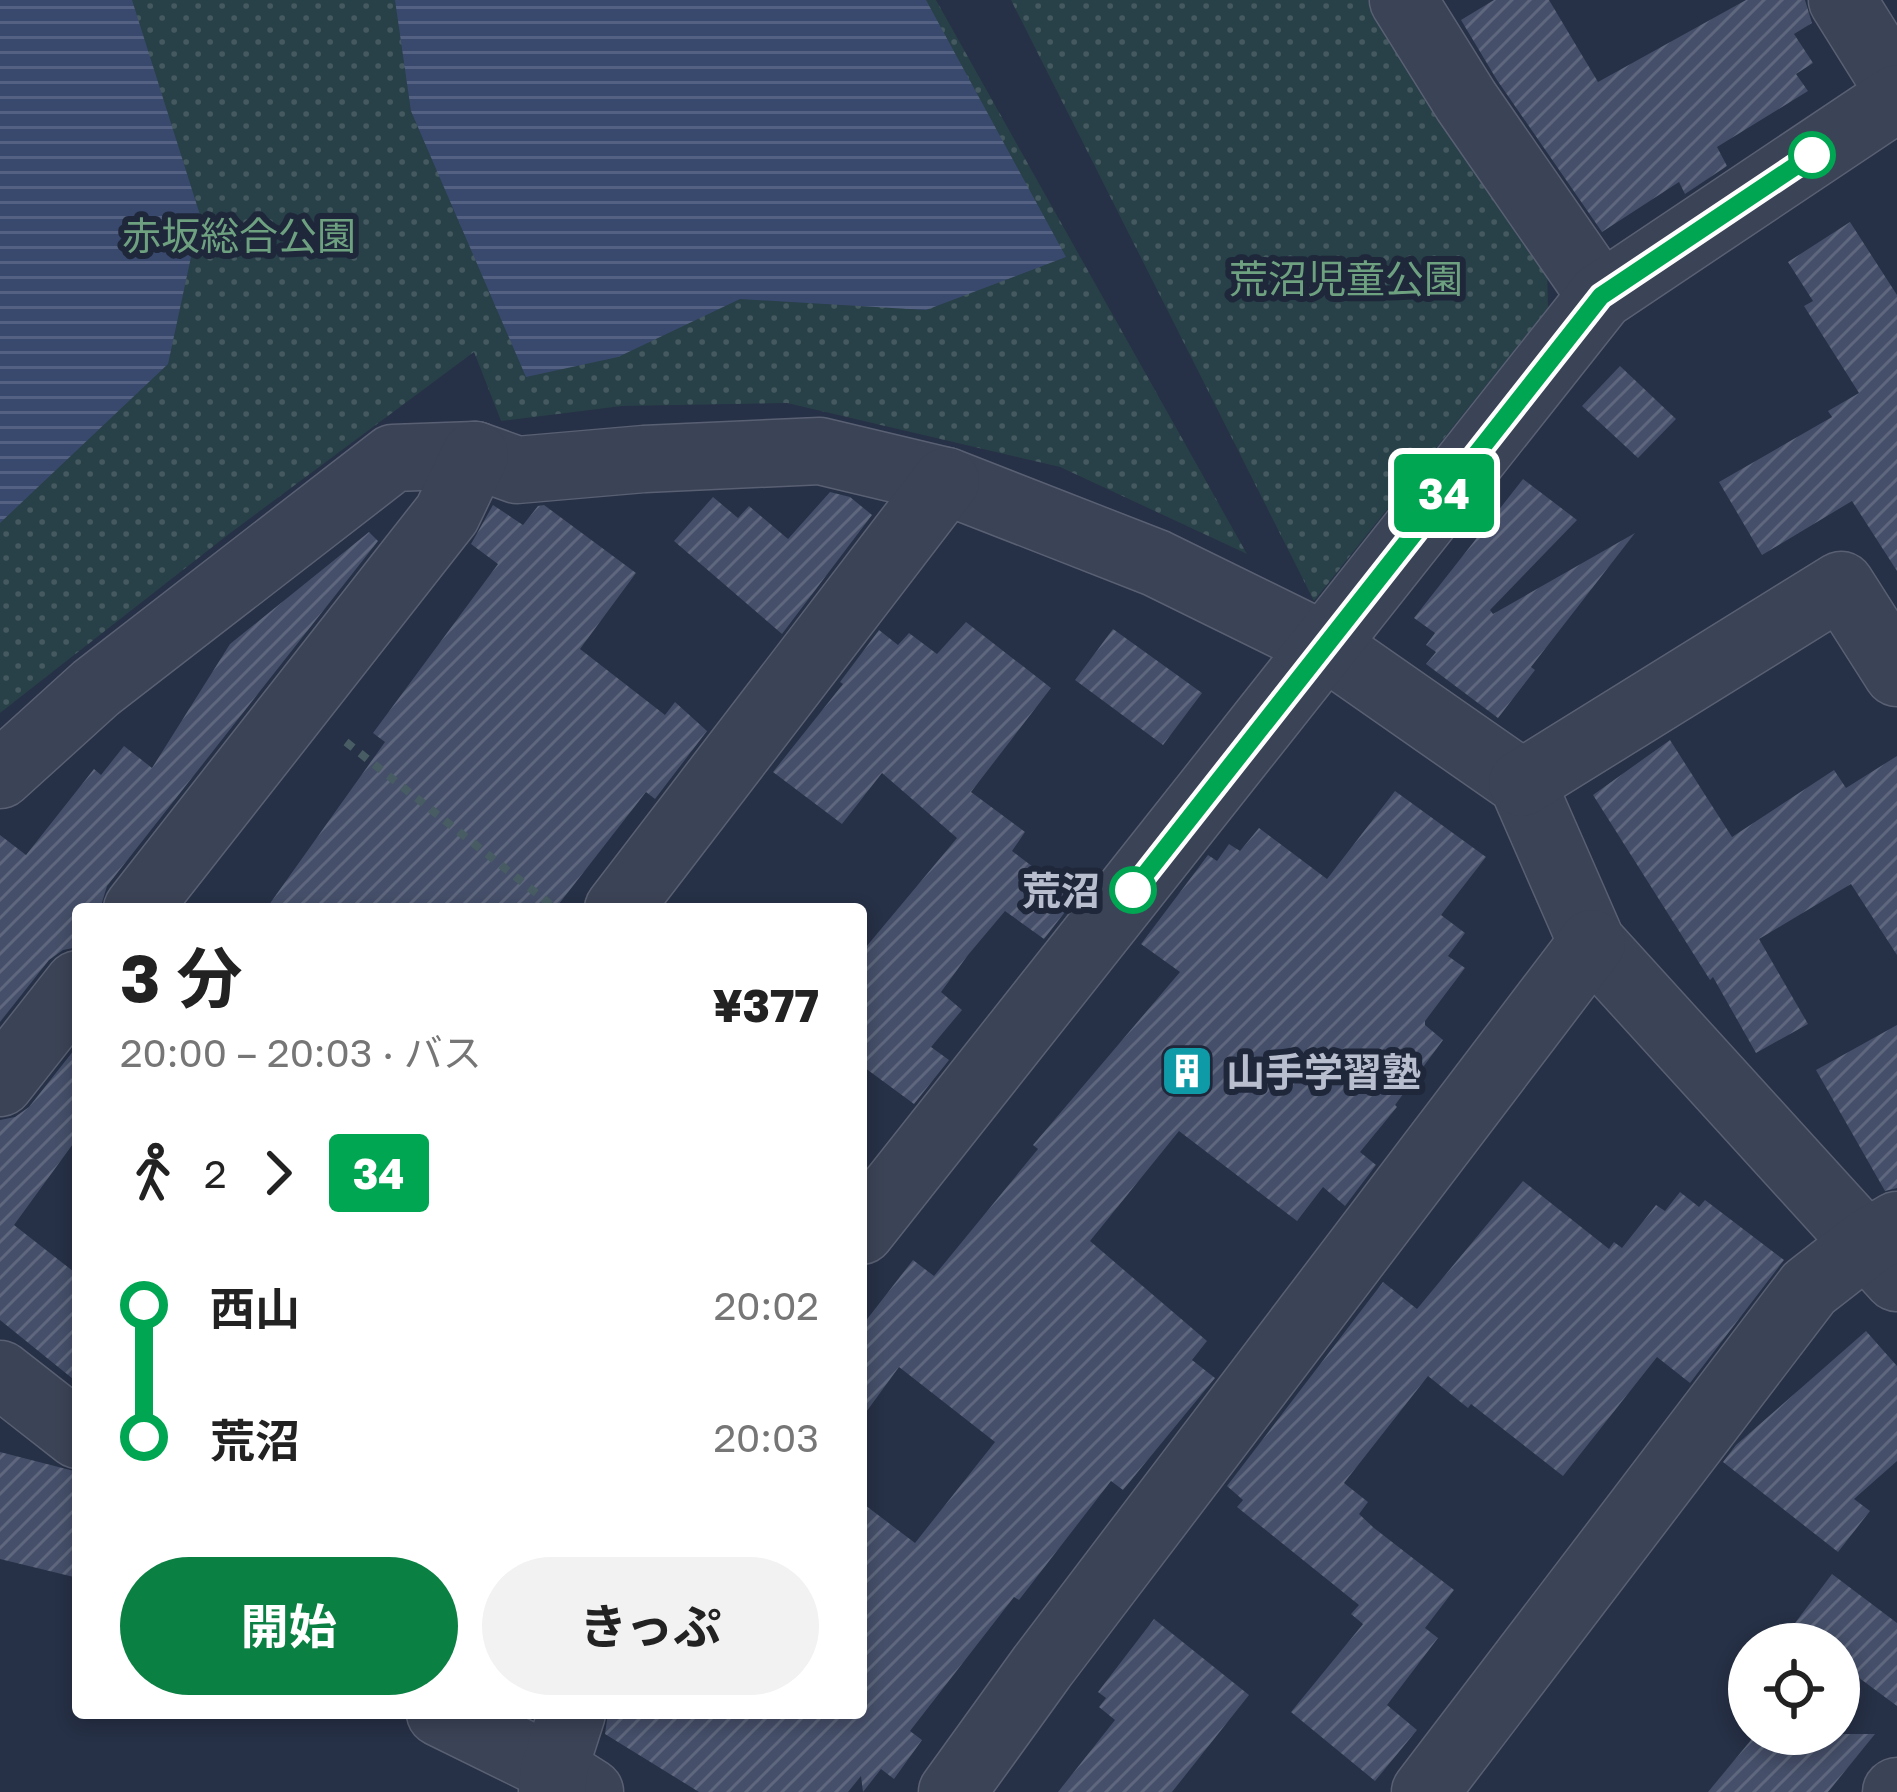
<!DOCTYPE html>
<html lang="ja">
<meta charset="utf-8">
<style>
body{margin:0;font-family:"Golos Text","Noto Sans JP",sans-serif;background:#f2f2f2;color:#222;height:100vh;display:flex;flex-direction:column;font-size:45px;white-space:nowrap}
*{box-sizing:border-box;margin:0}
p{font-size:39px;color:#767676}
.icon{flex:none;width:66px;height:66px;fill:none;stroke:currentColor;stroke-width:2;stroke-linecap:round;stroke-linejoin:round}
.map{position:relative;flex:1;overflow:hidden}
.panel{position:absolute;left:72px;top:903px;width:795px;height:816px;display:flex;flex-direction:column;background:#fff;border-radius:12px;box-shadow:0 6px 18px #0003}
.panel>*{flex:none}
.badge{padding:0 24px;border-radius:9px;font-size:42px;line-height:78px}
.controls{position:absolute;left:1728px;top:1623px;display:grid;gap:24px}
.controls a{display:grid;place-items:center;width:132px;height:132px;border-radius:50%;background:#fff;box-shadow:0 6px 18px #0003;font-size:60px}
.map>.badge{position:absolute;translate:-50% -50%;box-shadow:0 0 0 6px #fff}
.legs{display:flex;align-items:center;gap:18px;height:132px;padding:0 48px;font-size:39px}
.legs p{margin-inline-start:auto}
.head{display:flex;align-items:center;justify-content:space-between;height:204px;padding:0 48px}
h1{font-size:66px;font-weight:700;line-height:90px}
.action{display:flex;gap:24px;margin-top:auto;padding:24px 48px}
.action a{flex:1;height:138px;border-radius:72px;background:#0b8043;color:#fff;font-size:48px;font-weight:700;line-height:138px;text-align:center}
.action a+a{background:#f2f2f2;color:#222}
ul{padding:0 48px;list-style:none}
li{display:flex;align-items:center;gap:42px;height:132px;font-size:45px}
li i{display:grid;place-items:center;width:18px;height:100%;margin:0 15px;background:currentColor}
li i::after{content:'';width:30px;height:30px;margin:-15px;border:9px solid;border-radius:50%;background:#fff}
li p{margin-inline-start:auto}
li:first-child i{background:linear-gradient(#0000 50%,currentColor 0)}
li:last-child i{background:linear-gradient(currentColor 50%,#0000 0)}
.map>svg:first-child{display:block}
</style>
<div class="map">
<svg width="1897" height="1792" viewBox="0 0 1897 1792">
<defs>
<pattern id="grass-dots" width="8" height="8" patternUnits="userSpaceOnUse" patternTransform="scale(3)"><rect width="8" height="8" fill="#284047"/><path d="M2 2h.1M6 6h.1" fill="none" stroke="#455a60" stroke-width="1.8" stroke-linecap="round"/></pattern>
<pattern id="water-rules" width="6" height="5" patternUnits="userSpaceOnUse" patternTransform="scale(3)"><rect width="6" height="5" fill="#39496e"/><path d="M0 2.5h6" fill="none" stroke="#546182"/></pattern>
<pattern id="building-hatch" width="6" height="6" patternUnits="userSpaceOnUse" patternTransform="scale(3)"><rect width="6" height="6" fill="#454f69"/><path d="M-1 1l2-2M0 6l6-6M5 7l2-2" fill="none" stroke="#5e677d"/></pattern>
</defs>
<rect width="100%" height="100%" fill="#263046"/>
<g fill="url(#grass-dots)">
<polygon points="0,0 936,0 1247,554 1060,467 787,403 622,406 501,421 474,352 229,534 0,713"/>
<polygon points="1011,0 1371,0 1547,266 1548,308 1314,601"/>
</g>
<g fill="url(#water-rules)">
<polygon points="0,0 132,0 200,215 168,364 0,523"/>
<polygon points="395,0 926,0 1066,257 926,310 740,299 618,357 526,377 411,111"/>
</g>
<g fill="url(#building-hatch)">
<polygon points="1494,0 1549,0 1598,82 1746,0 1805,0 1812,23 1794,34 1813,63 1796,74 1808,91 1717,147 1727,166 1685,194 1679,182 1602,232 1497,80 1461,20"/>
<polygon points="1850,222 1897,295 1897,571 1852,501 1762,555 1719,482 1832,417 1828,411 1859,393 1804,306 1813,301 1788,262"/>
<polygon points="1620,366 1676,419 1638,458 1582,406"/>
<polygon points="1523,479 1577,520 1490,610 1493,614 1635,533 1531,667 1535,670 1498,718 1426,664 1436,652 1426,645 1435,633 1414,618"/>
<polygon points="830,492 850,497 872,515 782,634 674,541 713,497 738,518 749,506 788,539"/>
<polygon points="493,505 523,525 538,506 544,505 636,573 580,649 665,715 675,702 707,731 655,799 646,792 555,909 266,909 385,742 373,733 498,564 471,544"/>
<polygon points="369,532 378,541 107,886 100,909 78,909 78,947 63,950 49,960 0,1022 0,835 26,855 94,769 101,775 124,746 152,768 230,644"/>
<polygon points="966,622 1051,688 971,792 1025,832 1012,851 1075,899 1044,939 1005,911 968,955 941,992 962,1010 931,1047 949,1060 914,1104 861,1065 861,953 957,838 882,773 842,824 773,772 843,684 840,682 879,630 898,645 909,633 937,654"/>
<polygon points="1113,629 1202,693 1163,745 1075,680"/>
<polygon points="1670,740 1732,837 1834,770 1846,788 1897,756 1897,955 1851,884 1759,939 1808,1024 1756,1053 1713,977 1710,980 1593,795"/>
<polygon points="1395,791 1486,857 1441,915 1465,933 1448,956 1465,968 1425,1021 1425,1025 1443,1040 1395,1105 1397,1107 1360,1152 1376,1165 1345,1206 1323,1187 1297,1221 1179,1131 1090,1241 1207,1341 1192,1360 1215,1378 1123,1490 1111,1481 1019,1600 1014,1597 910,1731 922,1740 894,1779 881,1769 863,1792 861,1776 848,1792 699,1792 605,1734 608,1713 861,1713 861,1502 915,1543 995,1442 899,1367 861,1419 861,1327 913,1260 934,1276 1038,1149 1033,1145 1180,972 1141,944 1208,855 1217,861 1229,844 1240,851 1259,828 1327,879"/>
<polygon points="1897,1025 1897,1188 1885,1191 1816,1070"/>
<polygon points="78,1045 78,1137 14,1225 78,1275 78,1383 0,1320 0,1120 15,1117 29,1107"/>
<polygon points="1523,1181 1609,1249 1614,1242 1622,1248 1656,1205 1665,1211 1680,1192 1699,1207 1705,1200 1784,1260 1690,1383 1657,1357 1563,1476 1471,1404 1468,1408 1428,1376 1344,1483 1368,1502 1359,1514 1374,1528 1454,1590 1425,1628 1438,1638 1387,1705 1417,1730 1375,1781 1291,1712 1363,1624 1351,1614 1359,1605 1237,1507 1243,1500 1227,1486 1383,1282 1417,1309"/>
<polygon points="1866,1331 1897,1366 1897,1461 1854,1499 1870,1511 1838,1552 1723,1462 1736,1445"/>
<polygon points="0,1452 78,1472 78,1578 0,1559"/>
<polygon points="1832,1574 1897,1623 1897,1706 1839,1663 1839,1644 1814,1644 1792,1627"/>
<polygon points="1154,1619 1249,1695 1172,1792 1058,1792 1115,1720 1099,1707 1106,1698 1098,1692"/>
<polygon points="1756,1734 1875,1734 1828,1792 1708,1792"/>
</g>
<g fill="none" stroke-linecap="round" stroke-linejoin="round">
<g stroke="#596073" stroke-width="69">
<g id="street">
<polyline points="1403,0 1466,101 1601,296"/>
<polyline points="1842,0 1897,88"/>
<polyline points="0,775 96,688 393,458 475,455 517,470 644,459 820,451 946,481 1156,563 1327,647 1522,783 1592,943 1897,1278"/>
<polyline points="1522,783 1841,585 1897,673"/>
<polyline points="137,909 447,514 475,455"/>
<polyline points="618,909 946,481"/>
<polyline points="0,1083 78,984"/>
<polyline points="861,1231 1601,296 1897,98"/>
<polyline points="0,1374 78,1435"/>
<polyline points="440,1713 554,1769 590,1792"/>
<polyline points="552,1792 554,1769 572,1713"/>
<polyline points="952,1792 1042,1667 1592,943"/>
<polyline points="1425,1792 1809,1288 1868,1242 1897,1225"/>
<polyline points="1896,1792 1897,1791"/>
</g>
</g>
<polyline stroke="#475d63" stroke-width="8" stroke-dasharray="9 9" stroke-linecap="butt" points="346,742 555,908"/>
<use href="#street" stroke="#3b4356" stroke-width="66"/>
</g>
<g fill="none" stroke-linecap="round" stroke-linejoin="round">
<g stroke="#fff" stroke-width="27">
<polyline id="line-1" points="1133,890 1601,296 1812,155"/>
</g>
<use href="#line-1" stroke="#00a651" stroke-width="18"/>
</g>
<defs>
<g id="building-square" transform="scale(2.7)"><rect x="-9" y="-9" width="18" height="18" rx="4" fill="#0f9aa8" stroke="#1f273b"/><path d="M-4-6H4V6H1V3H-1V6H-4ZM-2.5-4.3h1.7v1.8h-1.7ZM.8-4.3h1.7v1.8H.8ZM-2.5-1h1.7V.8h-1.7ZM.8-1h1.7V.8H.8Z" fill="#fff"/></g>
</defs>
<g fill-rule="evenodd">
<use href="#building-square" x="1187" y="1071"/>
</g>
<g fill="#fff" stroke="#00a651" stroke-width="6">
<circle cx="1812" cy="155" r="21"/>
<circle cx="1133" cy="890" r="21"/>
</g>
<g text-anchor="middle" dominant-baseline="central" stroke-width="12" stroke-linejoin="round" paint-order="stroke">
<g font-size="39" fill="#6ea180" stroke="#1f273b">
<text x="239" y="235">赤坂総合公園</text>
<text x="1346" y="278">荒沼児童公園</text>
</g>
<g font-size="39" font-weight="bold" fill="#b9becf" stroke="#1f273b" text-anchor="end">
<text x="1100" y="890">荒沼</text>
</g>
<g font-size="39" font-weight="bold" fill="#b9becf" stroke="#1f273b" text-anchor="start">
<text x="1226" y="1071">山手学習塾</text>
</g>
</g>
</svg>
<div class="controls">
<a><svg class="icon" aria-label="locate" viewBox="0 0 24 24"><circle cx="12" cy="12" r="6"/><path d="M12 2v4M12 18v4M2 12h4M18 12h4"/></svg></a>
</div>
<b class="badge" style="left:1444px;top:493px;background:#00a651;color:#fff">34</b>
<section class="panel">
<div class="head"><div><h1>3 分</h1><p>20:00 – 20:03 · バス</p></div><b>¥377</b></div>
<div class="legs"><svg class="icon" aria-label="walk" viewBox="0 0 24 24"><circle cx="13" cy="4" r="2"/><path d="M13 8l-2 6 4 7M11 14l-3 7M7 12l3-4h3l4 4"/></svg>2<svg class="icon" aria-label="forward" viewBox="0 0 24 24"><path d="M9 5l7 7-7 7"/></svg><b class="badge" style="background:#00a651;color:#fff">34</b></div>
<ul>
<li><i style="color:#00a651"></i><b>西山</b><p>20:02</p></li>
<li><i style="color:#00a651"></i><b>荒沼</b><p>20:03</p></li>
</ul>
<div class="action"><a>開始</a><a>きっぷ</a></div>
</section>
</div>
